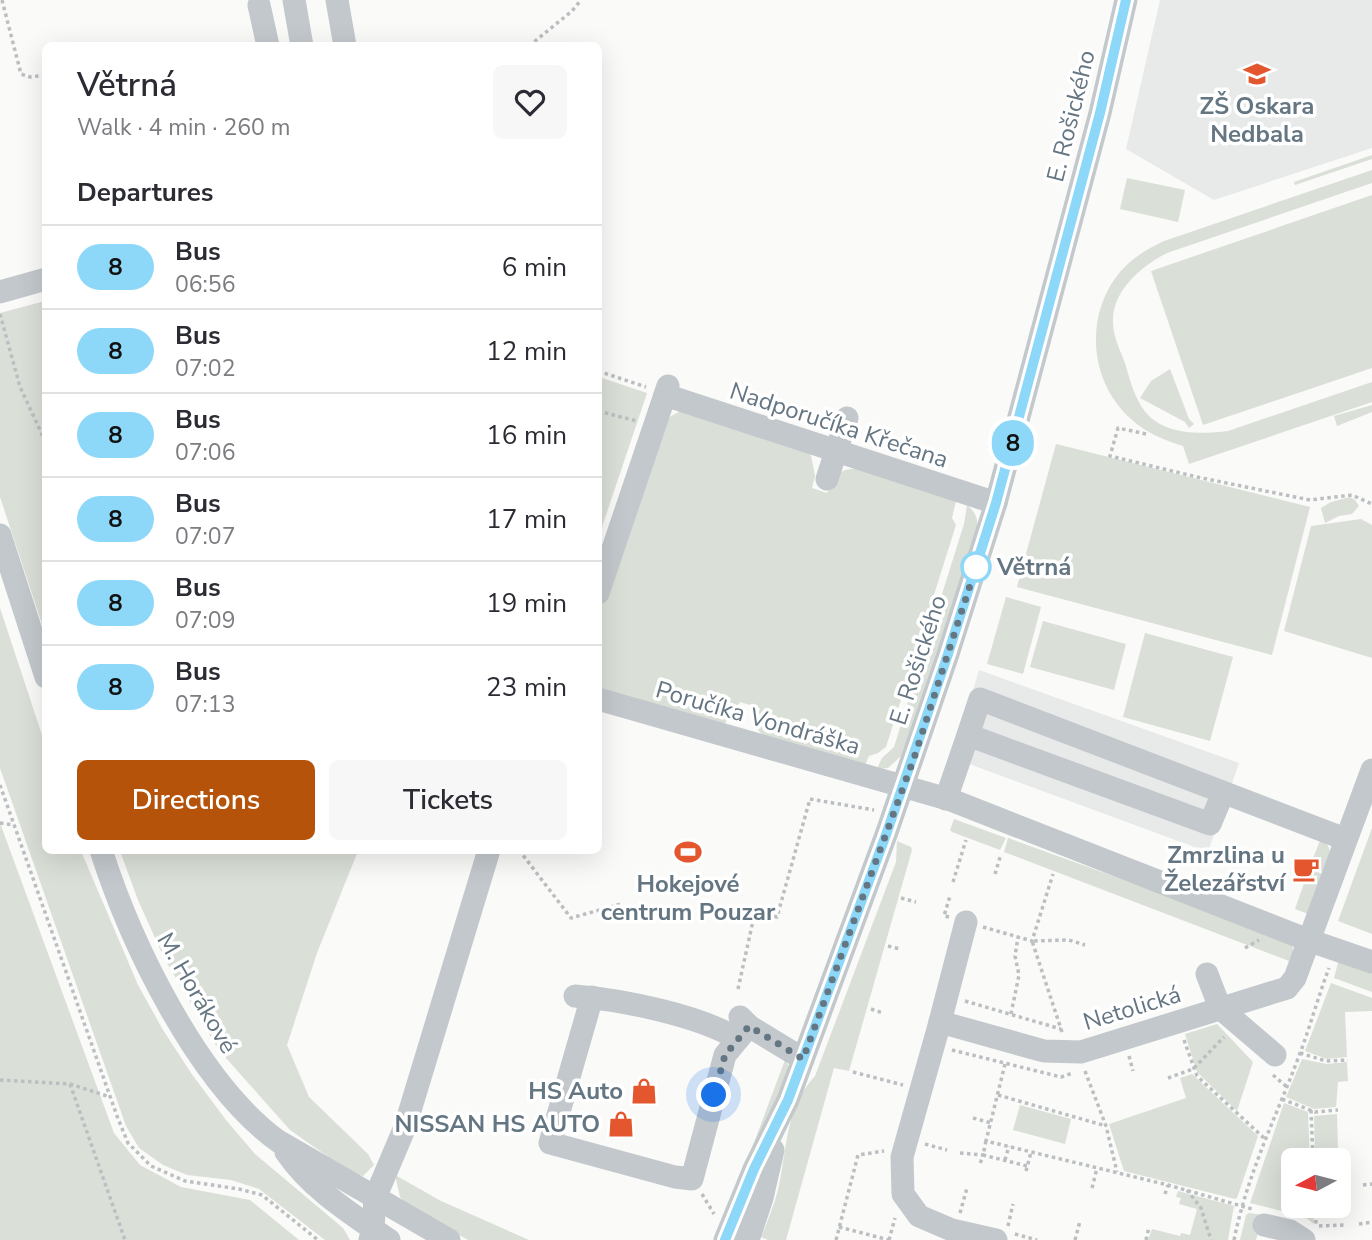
<!DOCTYPE html>
<meta charset="utf-8">
<style>
body{margin:0;font-family:"Nunito Sans",sans-serif;background:#f7f7f7;color:#2b2b33;height:100vh;display:flex;flex-direction:column;font-size:26px;white-space:nowrap}
*{box-sizing:border-box;margin:0}
p{font-size:23px;color:#7c7c81}
.icon{flex:none;width:38px;height:38px;fill:none;stroke:currentColor;stroke-width:2;stroke-linecap:round;stroke-linejoin:round}
.map{position:relative;flex:1;overflow:hidden}
.panel{position:absolute;left:42px;top:42px;width:560px;height:812px;display:flex;flex-direction:column;background:#fff;border-radius:10px;box-shadow:0 7px 28px #0002}
.panel>*{flex:none}
.badge{padding:0 14px;border-radius:23px;font-size:24px;line-height:46px}
.needle{width:46px;rotate:263deg}
.tools{position:absolute;left:1281px;top:1148px;display:grid;gap:14px}
.tools a{display:grid;place-items:center;width:70px;height:70px;border-radius:10px;background:#fff;box-shadow:0 7px 28px #0002;font-size:35px}
.you{position:absolute;width:35px;height:35px;margin:-18px;border:5px solid #fff;border-radius:50%;background:#1a73e8;box-shadow:0 0 0 10px #1a73e833}
.map>.badge{position:absolute;translate:-50% -50%;box-shadow:0 0 0 4px #fff}
h2{padding:0 35px;font-size:26px;line-height:63px}
.round{display:grid;place-items:center;flex:none;width:74px;height:74px;border-radius:10px;background:#f7f7f7}
.overview{display:flex;align-items:center;justify-content:space-between;height:119px;padding:0 35px}
h1{font-size:33px;font-weight:600;line-height:52px}
.cta{display:flex;gap:14px;margin-top:auto;padding:14px 35px}
.cta a{flex:1;height:80px;border-radius:10px;background:#b45309;color:#fff;font-size:28px;font-weight:600;line-height:80px;text-align:center}
.cta a+a{background:#f7f7f7;color:#2b2b33}
ul{padding:0;list-style:none}
li{display:flex;align-items:center;gap:21px;height:84px;padding:0 35px;border-top:2px solid #e1e1e2}
li div{flex:1}
li b{display:block;font-size:26px}
li em{font-style:normal}
li .badge{min-width:77px;font-weight:700;text-align:center}
.map>svg:first-child{display:block}
</style>
<div class="map">
<svg width="1372" height="1240" viewBox="0 0 1372 1240">
<rect width="100%" height="100%" fill="#fafaf8"/>
<g fill="#e8e9e9">
<polygon points="1160,0 1372,0 1372,148 1214,200 1126,149"/>
<polygon points="979,670 1239,763 1208,852 953,758"/>
</g>
<g fill="#dadfd7">
<polygon points="1372,155 1372,159 1295,185 1294,182"/>
<path d="M1372,170V183L1167,253C1142,266 1112,290 1113,322C1113,336 1120,350 1125,363C1129,377 1133,392 1140,404C1157,435 1197,435 1228,431L1372,382V402L1189,464L1183,446C1164,440 1146,433 1131,419C1089,382 1084,315 1120,272C1132,258 1147,249 1164,241Z"/>
<polygon points="1127,178 1185,190 1178,222 1120,209"/>
<polygon points="1372,195 1372,368 1203,425 1151,271"/>
<polygon points="45,301 46,301 45,633 0,497 0,313"/>
<polygon points="1170,369 1189,419 1194,424 1189,428 1185,422 1140,398 1151,381"/>
<polygon points="599,377 647,393 599,536 598,377"/>
<polygon points="1372,405 1372,412 1337,426 1334,416"/>
<path d="M680,411L801,449L811,455L815,476L812,488L827,493C839,474 839,466 863,470L956,501L952,518L956,525L886,747L878,753L869,756L865,765L764,736C753,728 757,720 760,708L740,702L735,713L724,724L599,694V609L663,427L668,418Z"/>
<polygon points="1056,444 1310,507 1272,655 1017,587"/>
<polygon points="1350,497 1355,500 1359,506 1352,514 1339,516 1325,523 1321,508 1331,502"/>
<path d="M967,505C978,514 979,523 976,536L901,756L888,768L877,769L882,758L894,747L964,524Z"/>
<polygon points="1361,519 1372,525 1372,658 1284,631 1311,526"/>
<polygon points="1006,597 1041,607 1023,674 987,664"/>
<polygon points="0,608 45,744 46,850 81,851 138,985 163,1030 191,1073 226,1120 255,1154 343,1228 350,1240 325,1240 259,1189 231,1180 187,1175 163,1165 139,1148 126,1126 0,768"/>
<polygon points="1043,621 1126,644 1114,690 1030,667"/>
<polygon points="1145,633 1233,657 1210,741 1123,717"/>
<polygon points="954,819 1006,838 1000,850 952,832 950,830"/>
<polygon points="0,823 114,1133 140,1165 181,1187 250,1200 299,1240 0,1240"/>
<polygon points="1372,828 1372,934 1338,921"/>
<path d="M1008,838L1288,939C1295,947 1294,952 1289,961L1004,852Z"/>
<path d="M1321,838C1334,848 1330,858 1326,873L1310,866Z"/>
<path d="M897,841L911,847L912,850L849,1071L834,1068L786,1240H768L761,1237C767,1222 774,1206 778,1190C787,1151 785,1107 815,1076L896,862Z"/>
<polygon points="120,851 358,851 317,953 287,1045 309,1097 368,1154 374,1165 363,1176 351,1173 290,1130 218,1049 164,958 138,900"/>
<polygon points="1309,869 1325,875 1308,914 1295,909"/>
<polygon points="1339,959 1372,972 1372,992 1334,978"/>
<polygon points="1331,983 1372,998 1372,1011 1345,1012 1347,1057 1327,1059 1305,1051"/>
<polygon points="1217,1024 1253,1062 1237,1111 1197,1072 1185,1034"/>
<polygon points="1302,1059 1327,1064 1347,1062 1348,1081 1338,1082 1336,1107 1314,1109 1286,1097"/>
<polygon points="785,1060 788,1065 787,1082 743,1172"/>
<polygon points="1192,1074 1258,1136 1237,1198 1235,1199 1124,1171 1109,1124 1186,1098 1180,1078"/>
<polygon points="1284,1103 1308,1112 1310,1160 1293,1160 1293,1206 1313,1206 1314,1224 1305,1217 1250,1203"/>
<polygon points="1020,1105 1071,1119 1065,1144 1013,1130"/>
<polygon points="1337,1114 1338,1150 1329,1151 1329,1160 1315,1160 1314,1116"/>
<polygon points="395,1175 441,1201 529,1240 468,1240 407,1205 400,1197"/>
<polygon points="1178,1191 1234,1206 1228,1240 1148,1240 1152,1229 1180,1236 1181,1233 1190,1235 1197,1209 1179,1204 1181,1198 1176,1197"/>
<polygon points="1249,1213 1263,1215 1256,1240 1240,1240 1246,1215"/>
</g>
<g fill="none" stroke-linecap="round" stroke-linejoin="round">
<g stroke="#bbbfc2" stroke-width="3.5" stroke-dasharray="3.5 3.5" stroke-linecap="butt">
<polyline points="2,0 21,74 30,77 46,75"/>
<polyline points="529,46 572,11 581,0"/>
<polyline points="0,314 20,387 46,443"/>
<polyline points="598,371 646,387"/>
<polyline points="598,411 637,421"/>
<polyline points="1146,434 1118,428 1110,456 1197,477 1310,500 1352,495 1372,504"/>
<polyline points="0,785 117,1116 128,1143 151,1166 185,1181 239,1189 262,1195 318,1240"/>
<polyline points="0,823 14,825"/>
<polyline points="519,850 571,918 621,904"/>
<polyline points="995,874 1001,854"/>
<polyline points="953,882 966,840"/>
<polyline points="901,898 916,902"/>
<polyline points="949,917 944,916 950,896"/>
<polyline points="983,927 1032,941 1053,874"/>
<polyline points="888,946 900,949"/>
<polyline points="1245,948 1259,940"/>
<polyline points="738,989 755,912 777,917 810,799 874,810"/>
<polyline points="965,1001 1061,1029"/>
<polyline points="871,1009 883,1013"/>
<polyline points="1011,1014 1019,975 1015,956 1018,937"/>
<polyline points="1062,1032 1032,941 1069,940 1085,945"/>
<polyline points="1184,1040 1197,1076 1265,1139"/>
<polyline points="952,1050 1061,1077 1073,1073"/>
<polyline points="1300,1053 1326,1061 1348,1060"/>
<polyline points="1129,1056 1133,1071"/>
<polyline points="1005,1064 986,1141 1168,1185 1252,1209"/>
<polyline points="1085,1071 1106,1126 1117,1172"/>
<polyline points="853,1072 903,1085"/>
<polyline points="1273,1075 1287,1087"/>
<polyline points="1168,1078 1193,1069 1224,1037"/>
<polyline points="0,1080 70,1084 110,1097"/>
<polyline points="70,1084 125,1240"/>
<polyline points="998,1095 1106,1126"/>
<polyline points="1282,1099 1315,1112 1338,1110"/>
<polyline points="1311,1110 1313,1160"/>
<polyline points="973,1118 991,1123"/>
<polyline points="986,1141 983,1155 1027,1166"/>
<polyline points="925,1144 947,1150"/>
<polyline points="960,1153 983,1155 980,1164"/>
<polyline points="1005,1160 1009,1146"/>
<polyline points="1026,1171 1031,1152"/>
<polyline points="1363,1185 1372,1184"/>
<polyline points="1092,1188 1097,1168"/>
<polyline points="1187,1190 1201,1208 1211,1240"/>
<polyline points="702,1194 714,1214"/>
<polyline points="1165,1194 1168,1185"/>
<polyline points="1315,1206 1316,1224"/>
<polyline points="960,1213 967,1188"/>
<polyline points="1359,1224 1372,1222"/>
<polyline points="1008,1226 1013,1204"/>
<polyline points="1319,1226 1346,1225"/>
<polyline points="839,1227 889,1240"/>
<polyline points="1015,1234 1037,1240"/>
<polyline points="836,1240 858,1155 884,1151"/>
<polyline points="889,1240 895,1218"/>
<polyline points="1075,1240 1080,1221"/>
<polyline points="1146,1240 1149,1227"/>
<path d="M1234,1240C1247,1175 1276,1117 1299,1056C1310,1027 1318,997 1329,968"/>
</g>
<g stroke="#c3c8cc" stroke-width="23">
<polyline points="294,0 302,46"/>
<polyline points="337,0 345,46"/>
<polyline points="259,5 268,46"/>
<polyline points="0,292 46,279"/>
<polyline points="665,395 996,503"/>
<polyline points="827,479 847,418"/>
<polyline points="0,535 46,677"/>
<polyline points="598,593 668,386"/>
<polyline points="598,699 951,800 1308,940 1372,962"/>
<polyline points="1223,793 1210,824 968,735 980,699 1345,839"/>
<polyline points="946,799 968,735"/>
<path d="M101,850C131,944 198,1083 278,1141L449,1240"/>
<polyline points="1207,974 1220,1008 1275,1055"/>
<path d="M575,996C623,1000 698,1015 738,1039"/>
<polyline points="592,997 550,1143 675,1177 692,1179 725,1055 749,1026"/>
<polyline points="740,1017 749,1026 803,1059"/>
<polyline points="940,1022 966,922"/>
<path d="M286,1152C312,1190 352,1214 389,1240"/>
<polyline points="1264,1225 1290,1231 1304,1240"/>
<polyline points="370,1240 373,1229 375,1198 405,1127 489,850"/>
<polyline points="725,1240 754,1169 788,1100 887,832 948,654 996,503 1100,113 1126,0"/>
<polyline points="748,1240 762,1198 773,1150"/>
<polyline points="996,1240 952,1230 919,1216 903,1194 902,1157 940,1022 1044,1051 1081,1052 1287,988 1295,978 1372,770"/>
</g>
</g>
<g fill="none" stroke-linecap="round" stroke-linejoin="round">
<g stroke="#fff" stroke-width="16">
<polyline id="line" points="725,1240 754,1169 788,1100 887,832 948,654 996,503 1100,113 1126,0"/>
</g>
<use href="#line" stroke="#8dd8f8" stroke-width="10"/>
<polyline stroke="#657683" stroke-width="7" stroke-dasharray="0 12.6" points="714,1095 725,1055 749,1026 803,1059 914,758 976,567"/>
</g>
<defs>
<g id="school-bare" transform="scale(2.1)"><path d="M0-5L7-2L0 1L-7-2ZM-4 1L0 2.5L4 1V4Q0 6-4 4Z" fill="#e4572e" stroke="#fff" stroke-width="2.5" paint-order="stroke"/></g>
<g id="stadium-bare" transform="scale(2.1)"><path d="M0-5a6.5 5 0 1 0 0 10a6.5 5 0 1 0 0-10ZM-3.5-1.8h7v3.6h-7Z" fill="#e4572e" stroke="#fff" stroke-width="2.5" paint-order="stroke"/></g>
<g id="cafe-bare" transform="scale(2.1)"><path d="M-5.5-4.5H6V0H3Q3 3.5 0 3.5H-2.5Q-5.5 3.5-5.5 0ZM3-3.2v2h1.7v-2ZM-6 4.5H4V6H-6Z" fill="#e4572e" stroke="#fff" stroke-width="2.5" paint-order="stroke"/></g>
<g id="shop-bare" transform="scale(2.1)"><path d="M-5-2.5h2.3a2.7 3.5 0 0 1 5.4 0H5L5.5 6h-11ZM-1.5-2.5h3a1.5 2.3 0 0 0-3 0Z" fill="#e4572e" stroke="#fff" stroke-width="2.5" paint-order="stroke"/></g>
</defs>
<g fill-rule="evenodd">
<use href="#school-bare" x="1257" y="74"/>
<use href="#stadium-bare" x="688" y="852"/>
<use href="#cafe-bare" x="1306" y="869"/>
<use href="#shop-bare" x="644" y="1091"/>
<use href="#shop-bare" x="621" y="1124"/>
</g>
<circle fill="#fff" stroke="#8dd8f8" stroke-width="3.5" cx="976" cy="567" r="14"/>
<g text-anchor="middle" dominant-baseline="central" stroke-width="7" stroke-linejoin="round" paint-order="stroke">
<g font-size="24" font-weight="bold" fill="#657683" stroke="#fff" text-anchor="end">
<text x="1257" y="106" text-anchor="middle">ZŠ Oskara<tspan x="1257" dy="28">Nedbala</tspan></text>
<text x="1285" y="855">Zmrzlina u<tspan x="1285" dy="28">Železářství</tspan></text>
<text x="688" y="884" text-anchor="middle">Hokejové<tspan x="688" dy="28">centrum Pouzar</tspan></text>
<text x="623" y="1091">HS Auto</text>
<text x="600" y="1124">NISSAN HS AUTO</text>
</g>
<g font-size="24" fill="#657683" stroke="#fff">
<text transform="translate(1071 116) rotate(-76)">E. Rošického</text>
<text transform="translate(839 425) rotate(18)">Nadporučíka Křečana</text>
<text transform="translate(918 660) rotate(-72)">E. Rošického</text>
<text transform="translate(758 718) rotate(16)">Poručíka Vondráška</text>
<text transform="translate(197 993) rotate(60)">M. Horákové</text>
<text transform="translate(1132 1008) rotate(-17)">Netolická</text>
</g>
<g font-size="24" font-weight="bold" fill="#657683" stroke="#fff" text-anchor="start">
<text x="997" y="567">Větrná</text>
</g>
</g>
</svg>
<div class="tools">
<a><svg class="needle" viewBox="-14 -14 28 28"><path d="M0-13l5 13h-10z" fill="#e53935"/><path d="M0 13l5-13h-10z" fill="#7c7c81"/></svg></a>
</div>
<div class="you" style="left:714px;top:1095px"></div>
<b class="badge" style="left:1013px;top:443px;background:#8dd8f8;color:#111">8</b>
<section class="panel">
<div class="overview"><div><h1>Větrná</h1><p>Walk · 4 min · 260 m</p></div><a class="round"><svg class="icon" aria-label="heart" viewBox="0 0 24 24"><path d="M12 20l-8-8c-3-5 5-10 8-4 3-6 11-1 8 4z"/></svg></a></div>
<h2>Departures</h2>
<ul>
<li><span class="badge" style="background:#8dd8f8;color:#111">8</span><div><b>Bus</b><p>06:56</p></div><em>6 min</em></li>
<li><span class="badge" style="background:#8dd8f8;color:#111">8</span><div><b>Bus</b><p>07:02</p></div><em>12 min</em></li>
<li><span class="badge" style="background:#8dd8f8;color:#111">8</span><div><b>Bus</b><p>07:06</p></div><em>16 min</em></li>
<li><span class="badge" style="background:#8dd8f8;color:#111">8</span><div><b>Bus</b><p>07:07</p></div><em>17 min</em></li>
<li><span class="badge" style="background:#8dd8f8;color:#111">8</span><div><b>Bus</b><p>07:09</p></div><em>19 min</em></li>
<li><span class="badge" style="background:#8dd8f8;color:#111">8</span><div><b>Bus</b><p>07:13</p></div><em>23 min</em></li>
</ul>
<div class="cta"><a>Directions</a><a>Tickets</a></div>
</section>
</div>
